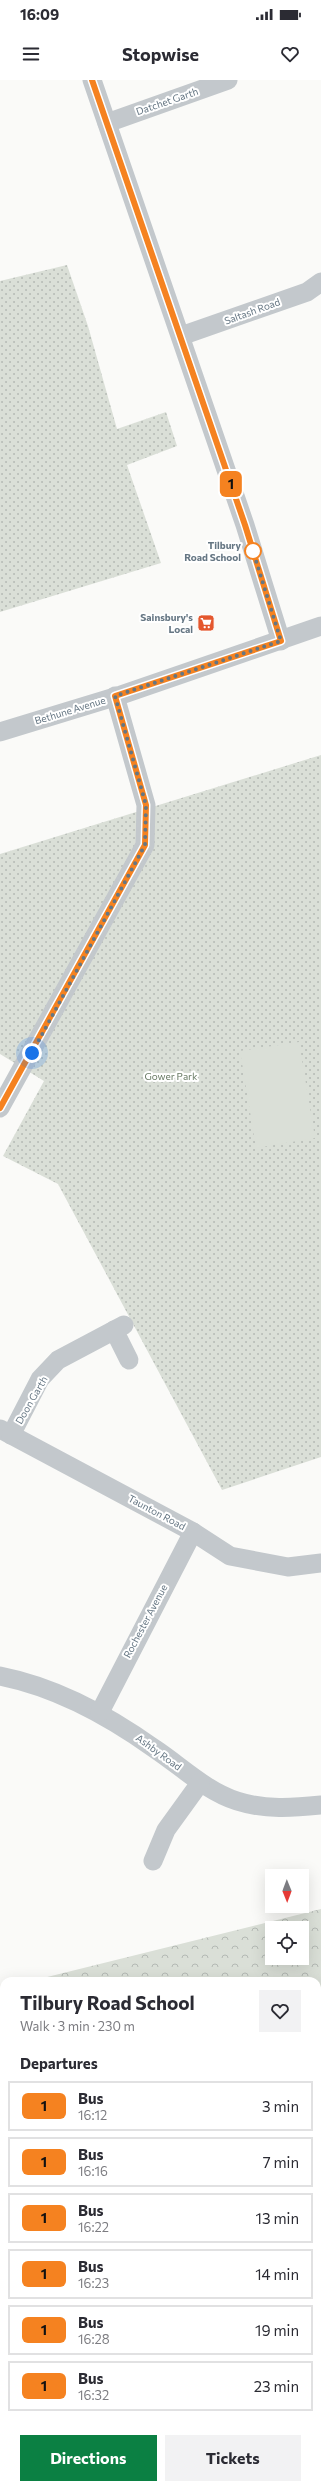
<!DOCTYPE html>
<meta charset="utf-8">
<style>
body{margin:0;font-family:Commissioner,sans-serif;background:#f2f2f3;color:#2b2b33;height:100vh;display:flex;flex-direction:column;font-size:15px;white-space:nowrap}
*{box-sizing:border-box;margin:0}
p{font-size:13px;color:#7c7c81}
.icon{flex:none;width:22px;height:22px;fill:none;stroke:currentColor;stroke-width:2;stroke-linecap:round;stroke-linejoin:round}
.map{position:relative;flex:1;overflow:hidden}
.sheet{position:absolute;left:0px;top:1897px;width:321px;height:512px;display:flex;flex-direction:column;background:#fff;border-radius:12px 12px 0 0;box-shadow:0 4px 16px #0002}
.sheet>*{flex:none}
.badge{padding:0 8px;border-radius:6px;font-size:14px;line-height:26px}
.needle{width:26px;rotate:179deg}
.buttons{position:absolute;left:265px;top:1789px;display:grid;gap:8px}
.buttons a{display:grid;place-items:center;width:44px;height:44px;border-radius:0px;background:#fff;box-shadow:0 4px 16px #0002;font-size:20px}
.you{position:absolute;width:20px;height:20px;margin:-10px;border:3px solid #fff;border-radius:50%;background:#1a73e8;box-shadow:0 0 0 6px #1a73e833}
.map>.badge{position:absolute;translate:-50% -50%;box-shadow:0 0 0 2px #fff}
h2{padding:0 20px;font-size:15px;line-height:36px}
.round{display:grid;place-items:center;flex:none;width:42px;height:42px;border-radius:0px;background:#f2f2f3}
.headline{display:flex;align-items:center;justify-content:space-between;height:68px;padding:0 20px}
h1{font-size:19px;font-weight:700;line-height:30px}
.cta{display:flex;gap:8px;margin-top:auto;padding:8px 20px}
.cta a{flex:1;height:46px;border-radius:0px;background:#0b8043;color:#fff;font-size:16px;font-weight:700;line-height:46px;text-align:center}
.cta a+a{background:#f2f2f3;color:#2b2b33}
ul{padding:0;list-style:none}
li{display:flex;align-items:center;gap:12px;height:50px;margin:0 8px 6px;padding:0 12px;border:2px solid #e1e1e2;border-radius:0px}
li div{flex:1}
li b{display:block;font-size:15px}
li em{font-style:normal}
li .badge{min-width:44px;font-weight:700;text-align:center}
.status{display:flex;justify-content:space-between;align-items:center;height:28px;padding:0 20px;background:#fff;direction:ltr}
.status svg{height:11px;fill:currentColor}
header{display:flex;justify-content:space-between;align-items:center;height:52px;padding:0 20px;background:#fff;font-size:18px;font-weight:700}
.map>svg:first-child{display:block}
</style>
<div class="status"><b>16:09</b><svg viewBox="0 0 49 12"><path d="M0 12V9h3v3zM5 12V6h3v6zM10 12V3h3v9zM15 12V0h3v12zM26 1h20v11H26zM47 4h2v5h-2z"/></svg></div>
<header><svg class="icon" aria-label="menu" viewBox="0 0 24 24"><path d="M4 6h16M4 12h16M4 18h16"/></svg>Stopwise<svg class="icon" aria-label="heart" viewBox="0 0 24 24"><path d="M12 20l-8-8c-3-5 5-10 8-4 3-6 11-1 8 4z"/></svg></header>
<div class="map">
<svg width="321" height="2409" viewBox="0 0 321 2409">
<defs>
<pattern id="grass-tufts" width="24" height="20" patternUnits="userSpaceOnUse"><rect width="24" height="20" fill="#dadfd7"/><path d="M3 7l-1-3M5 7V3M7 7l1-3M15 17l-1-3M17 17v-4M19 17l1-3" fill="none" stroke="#b4b9b4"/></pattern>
<pattern id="forest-crowns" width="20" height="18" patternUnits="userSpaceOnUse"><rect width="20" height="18" fill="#dadfd7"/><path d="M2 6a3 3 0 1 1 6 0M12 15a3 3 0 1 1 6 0" fill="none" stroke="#b4b9b4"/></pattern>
<pattern id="park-dots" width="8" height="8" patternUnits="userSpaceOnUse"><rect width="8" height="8" fill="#dadfd7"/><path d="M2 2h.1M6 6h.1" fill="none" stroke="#b4b9b4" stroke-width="1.8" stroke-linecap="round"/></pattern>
</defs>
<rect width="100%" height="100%" fill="#fafaf8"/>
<polygon fill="url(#grass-tufts)" points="4,2091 4,2137 0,2137 0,2092"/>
<g fill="url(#forest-crowns)" fill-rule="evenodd">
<path d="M321,1829V1918L317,1919V1901H31ZM272,1848H302V1878H272Z"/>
<polygon points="4,1908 4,1959 0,1961 0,1909"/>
<polygon points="317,2028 321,2028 321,2103 317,2104"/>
<polygon points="0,2137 4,2137 4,2182 0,2183"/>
</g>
<g fill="url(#park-dots)">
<polygon points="67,185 88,246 117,349 166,332 177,366 127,385 161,483 0,532 0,201"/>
<polygon points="321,675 321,1377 222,1410 58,1104 3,1076 44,1001 0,974 0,774"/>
</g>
<polygon fill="#dadfd7" points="299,962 315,1058 256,1068 240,971"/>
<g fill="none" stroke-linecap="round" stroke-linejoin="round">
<g stroke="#b5babe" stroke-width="23">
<g id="primary">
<polyline points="317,1956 321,1955"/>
<polyline points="317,1999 321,1998"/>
<polyline points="0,2027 4,2026"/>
<polyline points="0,2075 4,2074"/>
</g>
</g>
<g stroke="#c3c8cc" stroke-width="19">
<polyline points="92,0 245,445 281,561"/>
<polyline points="107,43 228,0"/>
<polyline points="181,256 307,212 321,202"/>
<polyline points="0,652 121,615 321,546"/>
<polyline points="0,1028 145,765 146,725 115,616"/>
<polyline points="114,1250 129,1280"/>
<polyline points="0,1349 193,1452 230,1476 288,1487 321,1483"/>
<polyline points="11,1355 40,1299 58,1280 124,1245"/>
<path d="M0,1596C56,1607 109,1636 155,1669C182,1687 206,1711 237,1721C265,1730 293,1728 321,1725"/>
<polyline points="100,1632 193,1452"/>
<polyline points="153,1781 166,1750 200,1703"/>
<polyline points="0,2358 4,2357"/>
<polyline points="153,2409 154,2405"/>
</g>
<use href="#primary" stroke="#fff" stroke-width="22"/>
</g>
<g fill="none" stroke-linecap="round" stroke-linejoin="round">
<g stroke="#fff" stroke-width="9">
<polyline id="line" points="0,1028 145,765 146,725 115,616 281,561 245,445 92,0"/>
</g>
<use href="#line" stroke="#f58220" stroke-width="6"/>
<polyline stroke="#657683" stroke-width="4" stroke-dasharray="0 7.2" points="32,973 145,765 146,725 115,616 281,561 253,471"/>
</g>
<defs>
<g id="supermarket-square" transform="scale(0.9)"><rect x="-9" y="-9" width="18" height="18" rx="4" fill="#e4572e" stroke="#fff"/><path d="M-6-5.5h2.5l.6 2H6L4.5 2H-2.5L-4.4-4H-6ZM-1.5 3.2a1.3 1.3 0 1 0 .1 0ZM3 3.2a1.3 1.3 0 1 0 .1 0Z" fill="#fff"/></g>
</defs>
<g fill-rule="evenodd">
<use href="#supermarket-square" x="206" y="543"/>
</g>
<circle fill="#fff" stroke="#f58220" stroke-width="2" cx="253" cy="471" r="8"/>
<g text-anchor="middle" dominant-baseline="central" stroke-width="4" stroke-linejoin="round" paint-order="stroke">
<g font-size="10" fill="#657683" stroke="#fff">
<text transform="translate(167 21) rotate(-19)">Datchet Garth</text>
<text transform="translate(252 231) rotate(-20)">Saltash Road</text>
<text transform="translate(70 630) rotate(-17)">Bethune Avenue</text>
<text transform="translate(31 1320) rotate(-60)">Doon Garth</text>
<text transform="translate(157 1432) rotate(28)">Taunton Road</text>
<text transform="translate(145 1541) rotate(-62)">Rochester Avenue</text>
<text transform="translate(159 1672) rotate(36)">Ashby Road</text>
</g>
<g font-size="10" font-weight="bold" fill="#657683" stroke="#fff" text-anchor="end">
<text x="241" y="465">Tilbury<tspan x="241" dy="12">Road School</tspan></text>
</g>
<g font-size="10" font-weight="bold" fill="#657683" stroke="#fff" text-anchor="end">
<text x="193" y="537">Sainsbury's<tspan x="193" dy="12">Local</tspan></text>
</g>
<g font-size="10" fill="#687a64" stroke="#fff">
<text x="171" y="996">Gower Park</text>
</g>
</g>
</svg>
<div class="buttons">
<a><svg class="needle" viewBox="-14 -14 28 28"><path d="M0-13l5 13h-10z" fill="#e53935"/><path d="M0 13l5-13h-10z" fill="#7c7c81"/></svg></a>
<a><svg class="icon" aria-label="locate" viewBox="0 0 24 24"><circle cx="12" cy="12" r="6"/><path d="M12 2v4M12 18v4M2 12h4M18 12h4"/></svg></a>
</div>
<div class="you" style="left:32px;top:973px"></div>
<b class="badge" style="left:231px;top:404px;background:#f58220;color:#111">1</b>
<section class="sheet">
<div class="headline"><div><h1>Tilbury Road School</h1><p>Walk · 3 min · 230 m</p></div><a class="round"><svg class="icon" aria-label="heart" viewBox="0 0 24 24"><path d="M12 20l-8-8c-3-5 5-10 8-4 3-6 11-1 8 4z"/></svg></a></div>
<h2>Departures</h2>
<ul>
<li><span class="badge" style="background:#f58220;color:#111">1</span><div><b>Bus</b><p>16:12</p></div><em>3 min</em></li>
<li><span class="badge" style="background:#f58220;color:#111">1</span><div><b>Bus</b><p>16:16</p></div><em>7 min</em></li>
<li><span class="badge" style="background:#f58220;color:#111">1</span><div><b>Bus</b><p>16:22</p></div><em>13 min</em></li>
<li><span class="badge" style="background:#f58220;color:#111">1</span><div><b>Bus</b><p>16:23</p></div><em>14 min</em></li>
<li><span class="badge" style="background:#f58220;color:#111">1</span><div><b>Bus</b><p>16:28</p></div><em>19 min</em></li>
<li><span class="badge" style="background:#f58220;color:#111">1</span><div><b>Bus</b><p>16:32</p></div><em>23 min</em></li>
</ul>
<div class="cta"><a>Directions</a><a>Tickets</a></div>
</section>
</div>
